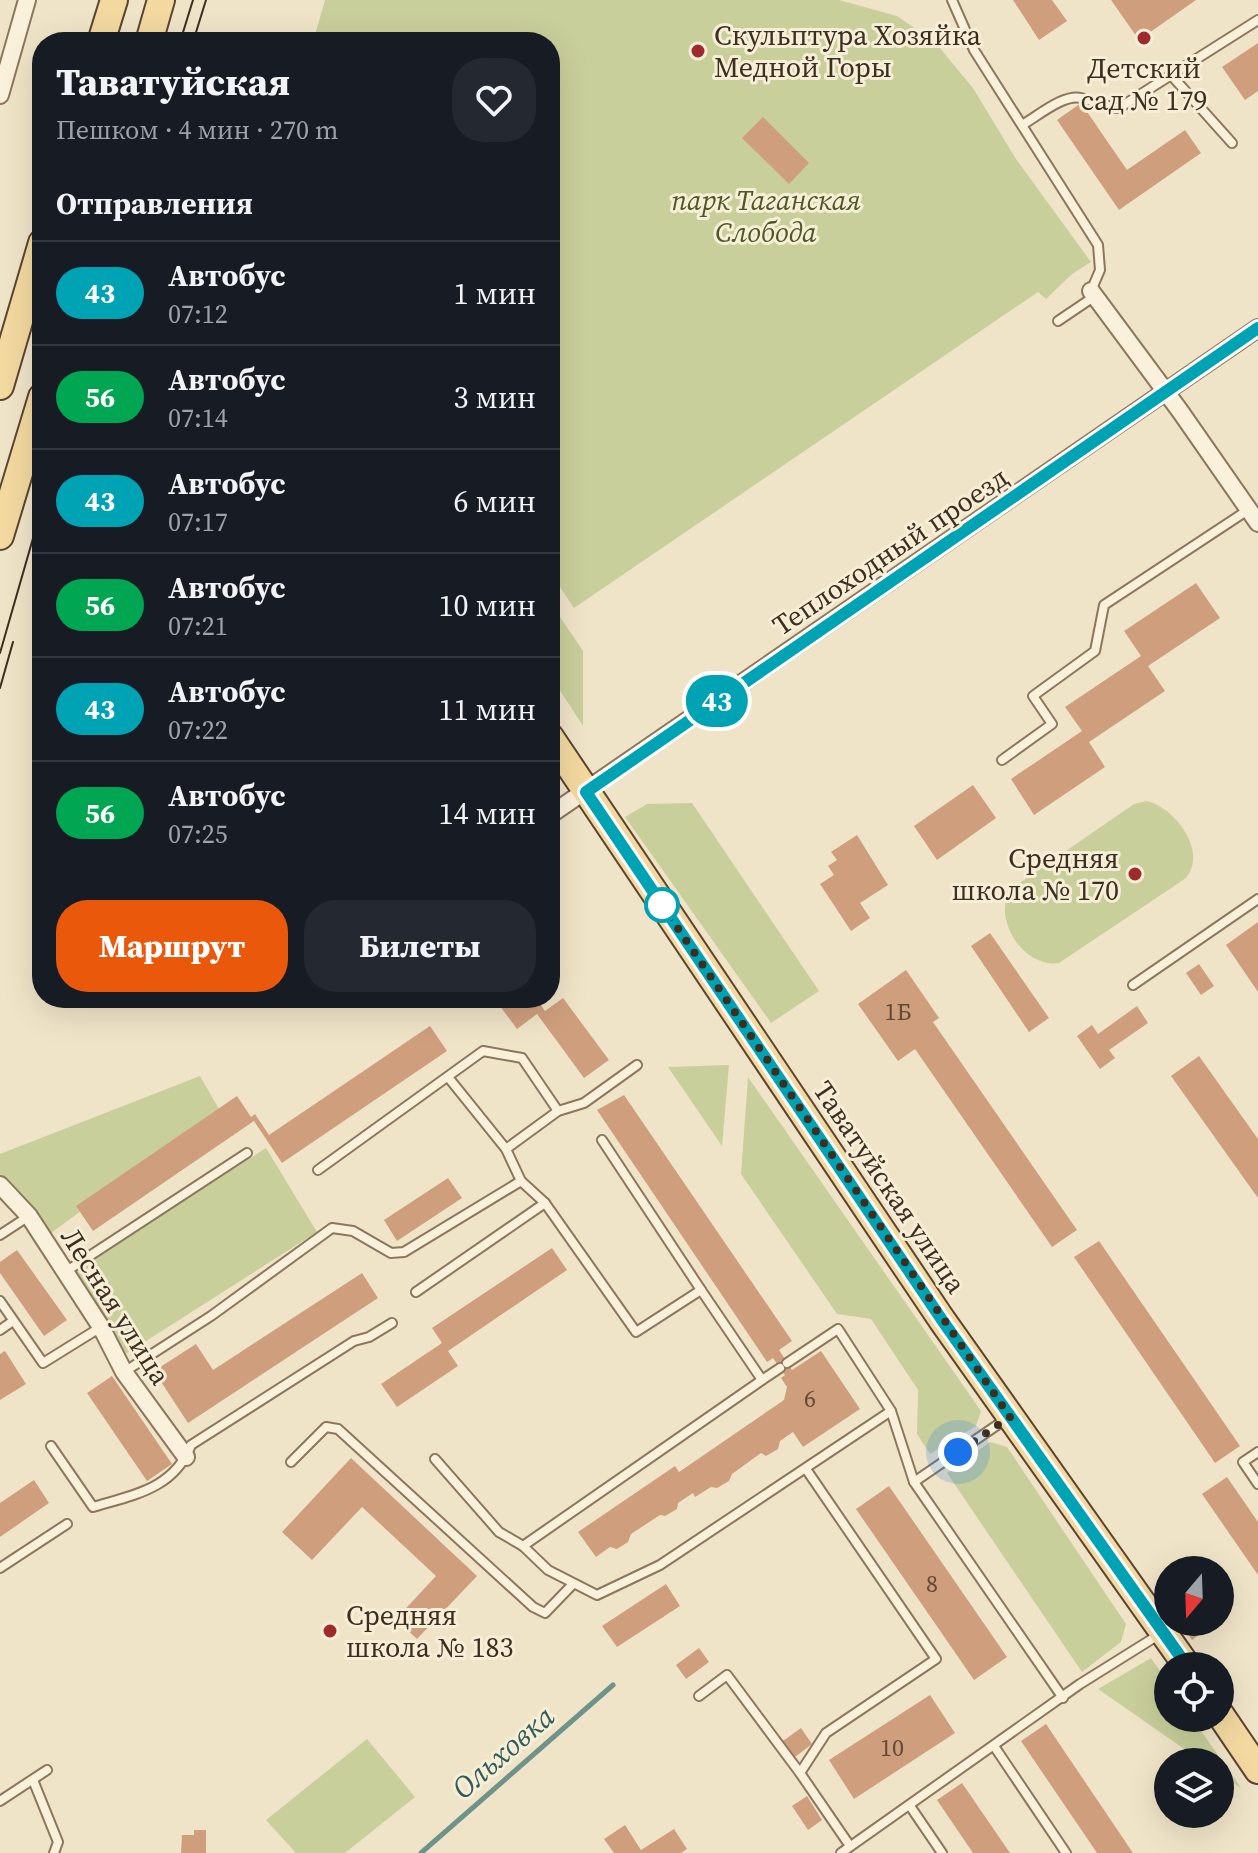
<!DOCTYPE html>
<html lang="ru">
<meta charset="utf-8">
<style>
body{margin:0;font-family:"Source Serif 4",serif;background:#242831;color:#f1f3f6;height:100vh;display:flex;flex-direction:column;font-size:30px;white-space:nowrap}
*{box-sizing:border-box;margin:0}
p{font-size:26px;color:#9ea1a6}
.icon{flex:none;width:44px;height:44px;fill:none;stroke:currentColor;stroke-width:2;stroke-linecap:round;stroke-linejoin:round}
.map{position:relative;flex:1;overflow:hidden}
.sheet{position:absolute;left:32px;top:32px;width:528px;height:976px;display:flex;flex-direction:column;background:#171b24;border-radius:32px;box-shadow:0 8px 32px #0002}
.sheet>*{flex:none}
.badge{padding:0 16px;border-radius:26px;font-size:28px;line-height:52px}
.needle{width:52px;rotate:199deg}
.fabs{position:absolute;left:1154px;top:1556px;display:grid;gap:16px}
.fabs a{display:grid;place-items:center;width:80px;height:80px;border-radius:50%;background:#171b24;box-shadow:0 8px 32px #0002;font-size:40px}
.you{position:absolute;width:40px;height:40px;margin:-20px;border:6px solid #fff;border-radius:50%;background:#1a73e8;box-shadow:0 0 0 12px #1a73e833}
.map>.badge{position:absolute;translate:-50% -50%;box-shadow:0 0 0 4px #fff}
h2{padding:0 24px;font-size:30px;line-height:72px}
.round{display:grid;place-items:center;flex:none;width:84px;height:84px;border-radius:32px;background:#242831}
.overview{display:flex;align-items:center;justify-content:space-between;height:136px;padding:0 24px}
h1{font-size:38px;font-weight:800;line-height:60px}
.button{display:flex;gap:16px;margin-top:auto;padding:16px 24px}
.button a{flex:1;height:92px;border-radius:32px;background:#ea580c;color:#fff;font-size:32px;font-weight:800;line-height:92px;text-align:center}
.button a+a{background:#242831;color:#f1f3f6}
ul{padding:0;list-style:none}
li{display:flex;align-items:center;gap:24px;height:104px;padding:0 24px;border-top:2px solid #363941}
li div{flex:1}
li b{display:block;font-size:30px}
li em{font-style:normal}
li .badge{min-width:88px;font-weight:700;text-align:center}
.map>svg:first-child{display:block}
</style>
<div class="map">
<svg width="1258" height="1853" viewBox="0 0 1258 1853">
<rect width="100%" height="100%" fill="#f0e4c8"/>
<g fill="#c9cf9b">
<polygon points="325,0 839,0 897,16 935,42 973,88 1016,159 1091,262 1072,274 1046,299 1038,292 574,608 550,572 550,42 313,42"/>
<polygon points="550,602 583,651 583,726 550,675"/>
<path d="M1147,801C1175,808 1208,851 1186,878L1059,963C1024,969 991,918 1011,889L1134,804Z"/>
<polygon points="692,803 819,991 771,1023 625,817 647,804"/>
<polygon points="729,1065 722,1146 668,1067"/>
<polygon points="200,1076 219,1109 43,1239 0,1180 0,1154"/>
<polygon points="748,1077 981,1411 976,1426 930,1454 917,1434 918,1390 871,1319 837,1314 741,1174"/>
<polygon points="266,1148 317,1232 124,1355 67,1276"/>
<polygon points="990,1442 1007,1447 1126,1624 1121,1642 1082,1672 947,1473"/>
<polygon points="1151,1658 1168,1683 1168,1718 1192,1718 1241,1788 1220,1774 1220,1762 1203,1762 1098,1689"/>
<polygon points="367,1739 415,1797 345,1853 296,1853 266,1820"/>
</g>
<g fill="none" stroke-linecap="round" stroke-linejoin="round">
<polyline stroke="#6f938a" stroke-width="5" points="421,1853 613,1685"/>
</g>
<g fill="#cf9f7d">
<polygon points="1013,0 1052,0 1067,21 1039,40"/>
<polygon points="1111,0 1196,0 1139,40"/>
<polygon points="1258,43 1258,91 1245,100 1222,67"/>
<polygon points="1081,103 1127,170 1185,130 1201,153 1119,210 1057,120"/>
<polygon points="763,117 809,163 789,184 742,138"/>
<polygon points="1196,583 1220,618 1148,666 1165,691 1089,742 1105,767 1034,815 1011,779 1082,731 1065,707 1141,656 1124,631"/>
<polygon points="973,785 996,818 937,860 914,826"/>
<polygon points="857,835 888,885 860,903 870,918 851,931 820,884 834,875 828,866 837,860 831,852"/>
<polygon points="1258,922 1258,992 1226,945"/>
<polygon points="990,933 1049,1018 1029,1032 971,946"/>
<polygon points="1199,964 1214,986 1201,995 1186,973"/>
<polygon points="906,970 939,1018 933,1022 1077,1230 1052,1247 915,1049 898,1061 858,1004"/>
<polygon points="494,998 536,998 545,1011 563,998 609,1060 584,1078 537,1014 517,1029"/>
<polygon points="1137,1006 1148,1023 1109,1050 1115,1058 1100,1069 1077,1036 1092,1025 1098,1034"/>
<polygon points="430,1026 447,1051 282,1163 254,1121 93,1231 76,1206 237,1096 251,1117 255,1114 269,1135"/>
<polygon points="1199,1056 1258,1139 1258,1198 1171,1076"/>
<polygon points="624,1095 792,1341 779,1350 792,1370 821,1351 860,1409 803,1447 793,1432 780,1441 778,1449 766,1456 761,1453 732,1474 729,1481 717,1488 711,1487 695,1497 693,1493 678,1503 677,1509 665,1516 660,1515 631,1534 628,1542 617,1549 610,1547 596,1557 578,1532 675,1466 679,1472 784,1400 787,1387 781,1378 785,1375 773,1358 767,1362 597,1110"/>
<polygon points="448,1178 462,1198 397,1241 384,1220"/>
<polygon points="1099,1241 1240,1446 1215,1463 1074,1257"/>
<polygon points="552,1248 567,1270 448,1351 458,1366 397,1407 381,1384 442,1343 432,1328"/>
<polygon points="17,1250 67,1320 44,1336 0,1273 0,1262"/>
<polygon points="362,1273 378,1298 188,1423 154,1371 196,1344 213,1370"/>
<polygon points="5,1351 26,1384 0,1400 0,1354"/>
<polygon points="112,1376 172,1464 147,1481 87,1393"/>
<polygon points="351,1458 477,1576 417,1639 396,1619 436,1576 362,1507 312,1560 282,1532"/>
<polygon points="1227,1477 1258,1522 1258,1575 1202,1494"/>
<polygon points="34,1480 49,1503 0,1537 0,1503"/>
<polygon points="889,1486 1007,1657 974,1680 856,1509"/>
<polygon points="666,1584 680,1606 617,1647 602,1626"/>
<polygon points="1179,1622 1207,1622 1210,1626 1192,1640"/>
<polygon points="699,1648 709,1662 686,1679 676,1665"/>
<polygon points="930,1695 955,1733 854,1799 829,1760"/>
<polygon points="1046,1724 1133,1853 1097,1853 1021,1741"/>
<polygon points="801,1728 812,1744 795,1757 783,1741"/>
<polygon points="962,1783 1010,1853 973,1853 937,1800"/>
<polygon points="807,1796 822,1820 808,1830 792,1806"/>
<polygon points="625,1825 641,1850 674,1829 687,1849 681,1853 614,1853 604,1839"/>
<polygon points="194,1830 206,1830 206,1853 181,1853 182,1835 194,1835"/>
</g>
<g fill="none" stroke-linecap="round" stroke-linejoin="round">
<g stroke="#8d765c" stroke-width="12">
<g id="lane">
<polyline points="952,0 974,50 1098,245 1100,270 1091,291"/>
<polyline points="1172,76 1232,143"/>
<path d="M1022,125C1038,116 1063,94 1081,98C1094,101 1105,107 1119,108L1258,20"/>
<polyline points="1058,321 1095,296"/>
<polyline points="1002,760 1052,724 1033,696 1095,651 1104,605 1248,510"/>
<polyline points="1133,985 1258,899"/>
<polyline points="448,1077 506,1149 521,1181 545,1203 636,1332 701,1290 762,1380 780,1368"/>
<polyline points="602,1140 701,1290"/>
<polyline points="506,1149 558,1111 584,1103 637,1065"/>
<polyline points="318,1170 483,1051 522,1058 558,1111"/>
<polyline points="0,1235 29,1216"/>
<polyline points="65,1272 247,1153"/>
<polyline points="416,1292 545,1203"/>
<polyline points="0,1301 43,1363 101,1327"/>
<polyline points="0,1330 13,1321"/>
<polyline points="787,1363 838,1329 891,1411 914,1482 1063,1698"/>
<polyline points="124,1372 211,1316 332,1228 353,1231 391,1253 404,1252 521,1181"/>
<polyline points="762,1380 523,1546 548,1570 597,1595 660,1565 891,1411"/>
<path d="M51,1446L93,1507C133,1495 174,1489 191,1445L354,1341L369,1337L392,1323"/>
<polyline points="1258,1452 1243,1462 1258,1484"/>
<polyline points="435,1459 499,1532 523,1546"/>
<polyline points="291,1462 326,1427 338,1429 533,1607 545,1613 573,1584"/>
<polyline points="806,1469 936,1659 826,1733 800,1773 850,1846"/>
<polyline points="914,1482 1006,1419"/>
<polyline points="0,1568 67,1524"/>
<polyline points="699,1696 727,1675 800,1773"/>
<polyline points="994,1746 1066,1853"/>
<polyline points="33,1780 58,1842 54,1853"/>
<polyline points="0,1801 47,1770"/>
<polyline points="910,1806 942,1853"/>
<polyline points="841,1853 1080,1684 1160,1634"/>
</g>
</g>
<g stroke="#8d765c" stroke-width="20">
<g id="street">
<polyline points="0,95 27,0"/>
<polyline points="1091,291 1180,411 1258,523"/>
<polyline points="550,815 1258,328"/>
<polyline points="0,1185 29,1216 101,1327 124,1372 186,1457"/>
</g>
</g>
<g stroke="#5b4430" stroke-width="30">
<g id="primary">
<polyline points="101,42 114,0"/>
<polyline points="149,42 161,0"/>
<polyline points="0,386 42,243"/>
<polyline points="0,536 42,397"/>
<polyline points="550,737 942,1320 1187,1666"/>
<polyline points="1220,1714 1258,1770"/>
</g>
</g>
<use href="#lane" stroke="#faf1dc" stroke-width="8"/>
<use href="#street" stroke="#faf1dc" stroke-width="16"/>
<use href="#primary" stroke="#f3d9a0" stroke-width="26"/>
<g stroke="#3d2e20" stroke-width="2">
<polyline points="180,42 193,0"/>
<polyline points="193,42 206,0"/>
<polyline points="0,653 42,507"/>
<polyline points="0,688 13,642"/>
</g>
</g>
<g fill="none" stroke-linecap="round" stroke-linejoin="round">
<g stroke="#fff" stroke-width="18">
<polyline id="line" points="1187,1666 942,1320 586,792 1258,328"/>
</g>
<use href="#line" stroke="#00a3b4" stroke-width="12"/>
<polyline stroke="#3d2e20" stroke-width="8" stroke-dasharray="0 14.4" points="662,905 1010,1417 958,1452"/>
</g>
<g fill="#9e2a2b" stroke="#f7eed8" stroke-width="3">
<circle cx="1144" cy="38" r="8"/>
<circle cx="698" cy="51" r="8"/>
<circle cx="1135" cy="874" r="8"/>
<circle cx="330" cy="1631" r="8"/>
</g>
<circle fill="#fff" stroke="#00a3b4" stroke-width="4" cx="662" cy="905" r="16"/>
<g text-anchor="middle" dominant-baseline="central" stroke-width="6" stroke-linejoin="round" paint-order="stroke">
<g font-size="24" fill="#624a37">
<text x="898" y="1011">1Б</text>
<text x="810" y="1398">6</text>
<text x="932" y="1583">8</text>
<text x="892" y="1747">10</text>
</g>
<g font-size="28" fill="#3d2e20" stroke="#f7eed8" text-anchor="start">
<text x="714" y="35">Скульптура Хозяйка<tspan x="714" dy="32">Медной Горы</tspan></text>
<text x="1144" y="68" text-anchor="middle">Детский<tspan x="1144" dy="32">сад № 179</tspan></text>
<text x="1119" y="858" text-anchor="end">Средняя<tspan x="1119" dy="32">школа № 170</tspan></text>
<text x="346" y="1615">Средняя<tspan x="346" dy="32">школа № 183</tspan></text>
</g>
<g font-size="28" font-style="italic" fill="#4d5a26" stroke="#f7eed8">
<text x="766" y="200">парк Таганская<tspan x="766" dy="32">Слобода</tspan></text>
</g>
<g font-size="28" fill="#3d2e20" stroke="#f7eed8">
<text transform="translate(890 551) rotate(-34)">Теплоходный проезд</text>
<text transform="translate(890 1187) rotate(56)">Таватуйская улица</text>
<text transform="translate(116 1306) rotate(58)">Лесная улица</text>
</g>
<g font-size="30" font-style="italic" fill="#2f5d5a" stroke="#f7eed8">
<text transform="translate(503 1752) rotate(-41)">Ольховка</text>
</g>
</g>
</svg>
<div class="fabs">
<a><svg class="needle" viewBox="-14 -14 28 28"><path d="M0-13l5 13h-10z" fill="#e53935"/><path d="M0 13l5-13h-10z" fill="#9ea1a6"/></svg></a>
<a><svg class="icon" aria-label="locate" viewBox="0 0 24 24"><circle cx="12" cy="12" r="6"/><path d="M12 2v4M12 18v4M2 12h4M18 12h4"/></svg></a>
<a><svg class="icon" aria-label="layers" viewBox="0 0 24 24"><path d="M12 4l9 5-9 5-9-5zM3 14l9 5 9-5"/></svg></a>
</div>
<div class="you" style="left:958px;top:1452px"></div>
<b class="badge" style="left:717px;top:701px;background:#00a3b4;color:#fff">43</b>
<section class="sheet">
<div class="overview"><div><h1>Таватуйская</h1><p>Пешком · 4 мин · 270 m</p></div><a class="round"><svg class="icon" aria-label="heart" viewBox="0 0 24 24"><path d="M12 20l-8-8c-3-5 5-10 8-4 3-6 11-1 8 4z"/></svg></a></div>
<h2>Отправления</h2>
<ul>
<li><span class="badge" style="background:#00a3b4;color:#fff">43</span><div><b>Автобус</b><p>07:12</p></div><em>1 мин</em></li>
<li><span class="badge" style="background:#00a651;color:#fff">56</span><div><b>Автобус</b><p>07:14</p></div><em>3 мин</em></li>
<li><span class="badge" style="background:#00a3b4;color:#fff">43</span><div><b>Автобус</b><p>07:17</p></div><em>6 мин</em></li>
<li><span class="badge" style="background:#00a651;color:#fff">56</span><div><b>Автобус</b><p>07:21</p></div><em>10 мин</em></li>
<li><span class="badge" style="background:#00a3b4;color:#fff">43</span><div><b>Автобус</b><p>07:22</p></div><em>11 мин</em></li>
<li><span class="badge" style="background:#00a651;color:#fff">56</span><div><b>Автобус</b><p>07:25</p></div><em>14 мин</em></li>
</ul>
<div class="button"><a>Маршрут</a><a>Билеты</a></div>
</section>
</div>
